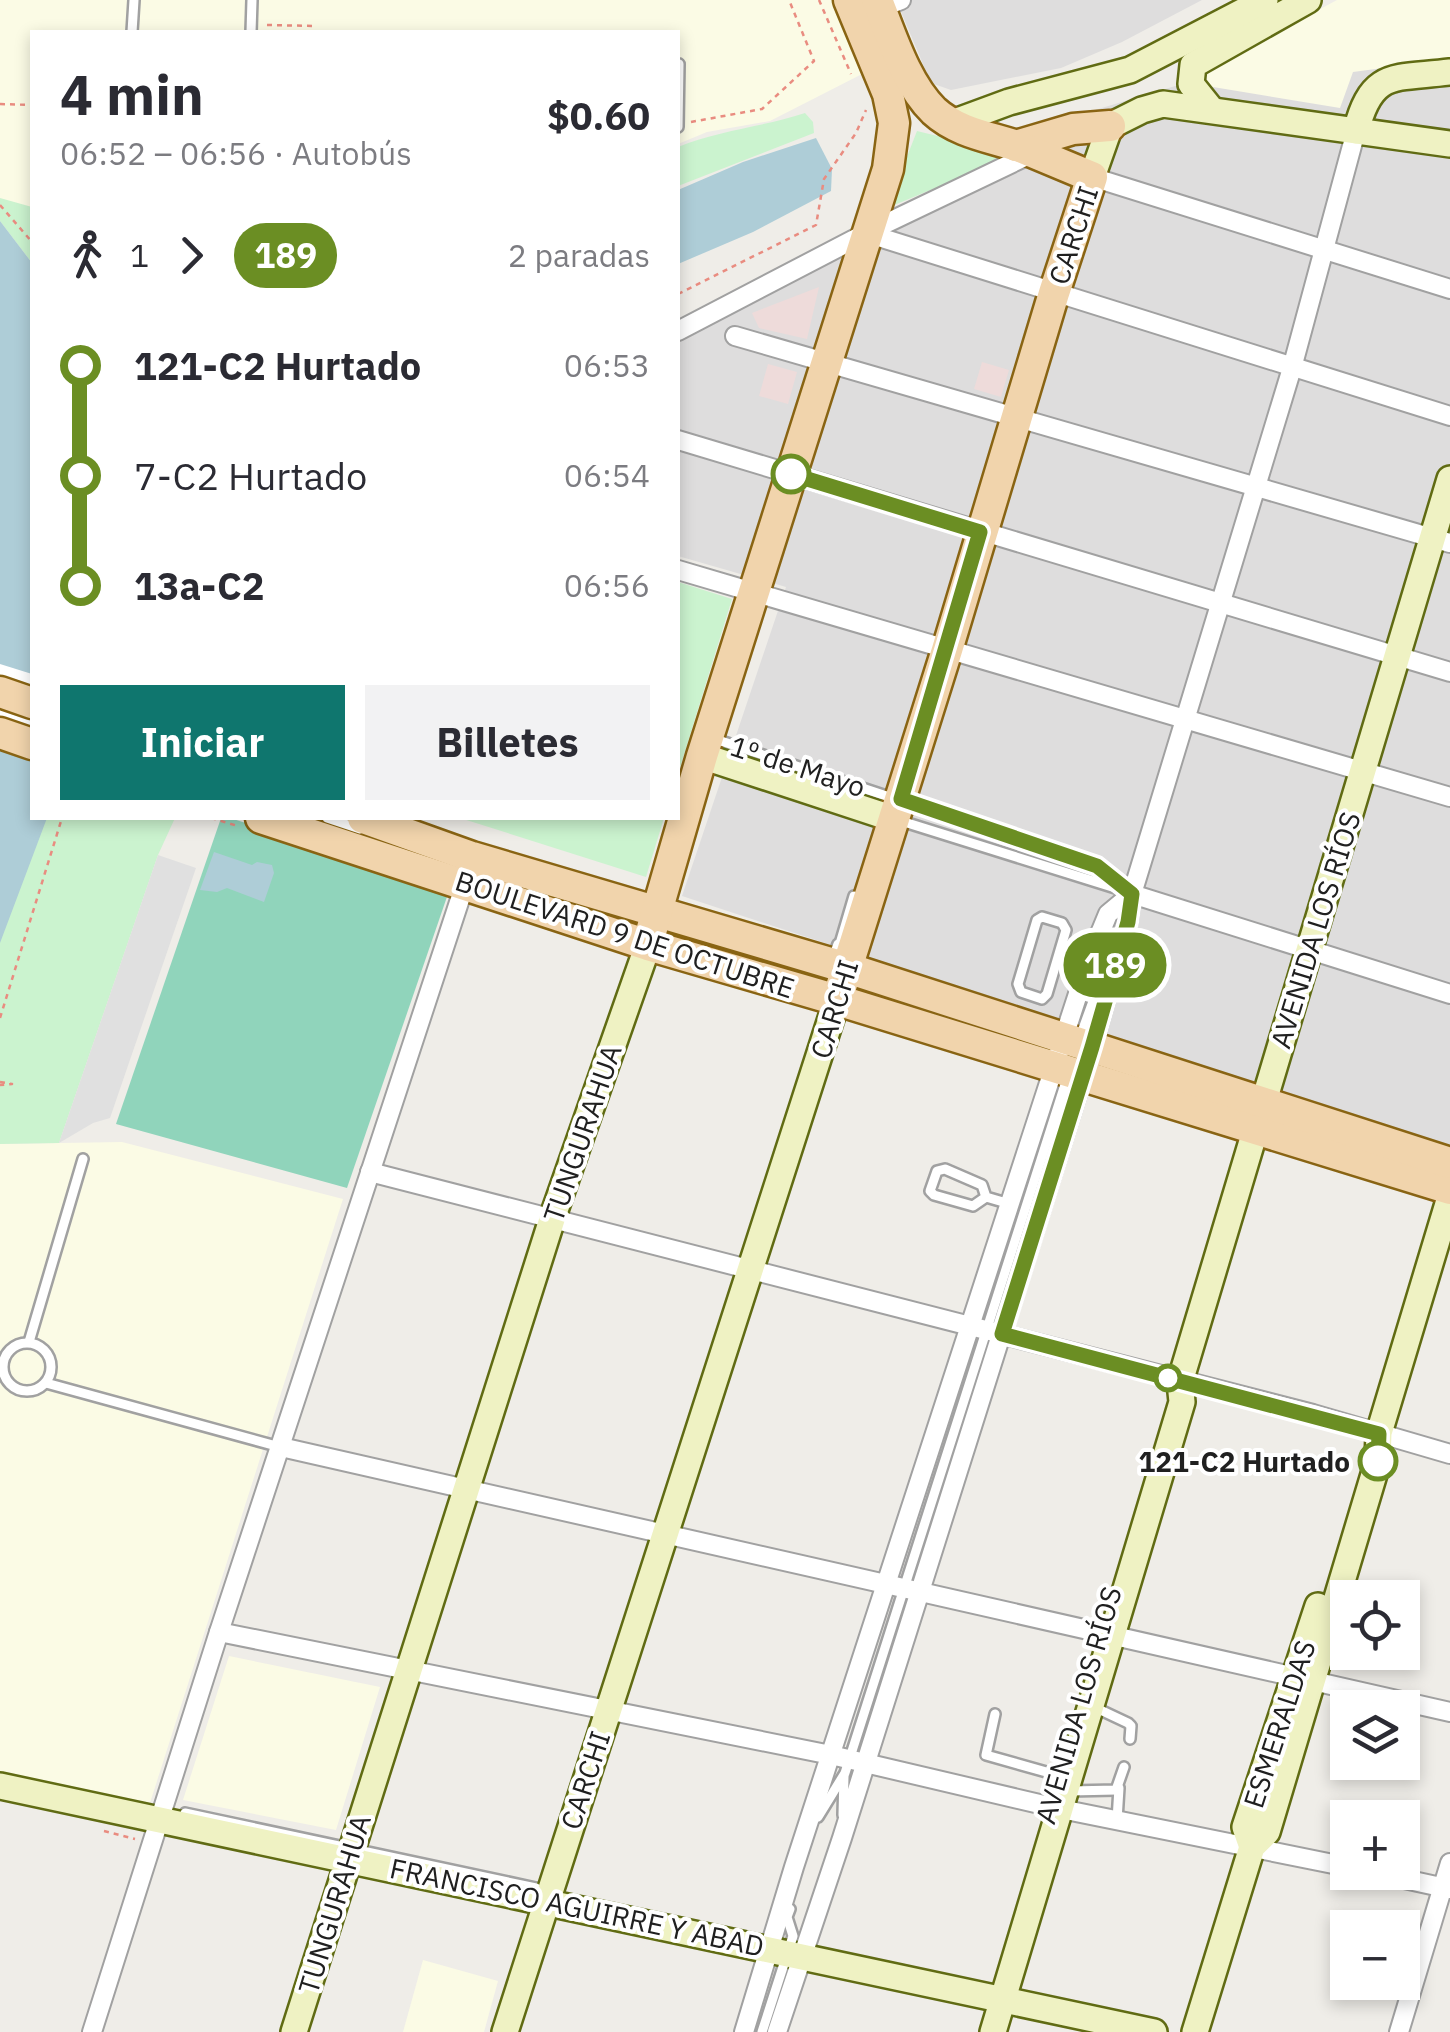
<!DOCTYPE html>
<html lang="es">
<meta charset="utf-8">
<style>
body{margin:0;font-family:"IBM Plex Sans",sans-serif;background:#f2f2f3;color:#2b2b33;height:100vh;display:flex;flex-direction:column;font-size:38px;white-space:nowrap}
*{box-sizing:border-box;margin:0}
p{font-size:32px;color:#7c7c81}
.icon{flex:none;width:55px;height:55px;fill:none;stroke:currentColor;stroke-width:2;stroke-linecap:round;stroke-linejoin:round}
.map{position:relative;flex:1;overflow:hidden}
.panel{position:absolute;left:30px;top:30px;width:650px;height:790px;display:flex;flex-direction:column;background:#fff;border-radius:0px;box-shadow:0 5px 15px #0003}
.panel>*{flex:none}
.badge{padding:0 20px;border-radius:32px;font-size:35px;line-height:65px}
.buttons{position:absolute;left:1330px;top:1580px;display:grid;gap:20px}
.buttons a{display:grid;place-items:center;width:90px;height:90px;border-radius:0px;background:#fff;box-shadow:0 5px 15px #0003;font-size:50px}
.map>.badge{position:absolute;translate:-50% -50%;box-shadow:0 0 0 5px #fff}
.legs{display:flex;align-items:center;gap:15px;height:110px;padding:0 30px;font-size:32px}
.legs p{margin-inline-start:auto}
.headline{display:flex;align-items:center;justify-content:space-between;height:170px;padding:0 30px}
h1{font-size:55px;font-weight:700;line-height:75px}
.button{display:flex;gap:20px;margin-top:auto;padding:20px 30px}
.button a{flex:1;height:115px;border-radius:0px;background:#0f766e;color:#fff;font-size:40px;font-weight:700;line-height:115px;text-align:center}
.button a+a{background:#f2f2f3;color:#2b2b33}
ul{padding:0 30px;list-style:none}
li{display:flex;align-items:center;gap:35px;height:110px;font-size:38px}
li i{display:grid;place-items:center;width:15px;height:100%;margin:0 12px;background:currentColor}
li i::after{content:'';width:25px;height:25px;margin:-12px;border:8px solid;border-radius:50%;background:#fff}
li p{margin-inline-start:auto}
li:first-child i{background:linear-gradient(#0000 50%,currentColor 0)}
li:last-child i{background:linear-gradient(currentColor 50%,#0000 0)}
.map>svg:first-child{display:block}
</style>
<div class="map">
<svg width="1450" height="2032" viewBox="0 0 1450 2032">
<rect width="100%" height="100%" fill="#efede8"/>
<g fill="#dedddd">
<polygon points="896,0 1202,0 1122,42 1061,68 951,90 931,83"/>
<polygon points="1339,0 1450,0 1450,1149 682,896 786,587 678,556 678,328 1085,113 1202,78"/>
</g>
<g fill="#eedbda">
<polygon points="819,287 807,339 759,328 752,313"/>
<polygon points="982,362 1009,370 1001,397 974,389"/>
<polygon points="768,364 797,372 788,404 759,396"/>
</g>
<g fill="#fbfbe5">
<polygon points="0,0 838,0 866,72 770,121 707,132 678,144 678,32 32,32 32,257 0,217"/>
<polygon points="1337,0 1450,0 1450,59 1353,72 1340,108 1207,86 1206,71"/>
<polygon points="122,1142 343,1199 149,1806 0,1774 0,1144"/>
<polygon points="229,1656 380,1687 336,1830 183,1800"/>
<polygon points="423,1960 498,1981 484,2032 403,2032"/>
</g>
<g fill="#cbf3cf">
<path d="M805,113L813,122L814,133L678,186V147C719,130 763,127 805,113Z"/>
<polygon points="917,131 1015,155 887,208"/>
<polygon points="0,198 32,207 32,263 0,221"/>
<polygon points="678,582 732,599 678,774"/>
<polygon points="44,818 175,818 158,855 59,1143 0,1144 0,939"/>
<polygon points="460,818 664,818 646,877"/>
</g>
<polygon fill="#90d4bb" points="221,818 230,818 450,888 347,1188 116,1124"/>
<polygon fill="#e0e0e0" points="158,855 196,868 110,1118 93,1123 59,1143"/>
<g fill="#aecdd7">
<polygon points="816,138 832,169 831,191 753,232 678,264 678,190 743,162"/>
<polygon points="0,221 32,263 32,818 47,818 0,943"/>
<polygon points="214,852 252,865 257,862 272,865 274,873 264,902 227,888 217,892 200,890"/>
</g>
<polygon fill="#fff" points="0,664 32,674 32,760 0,750"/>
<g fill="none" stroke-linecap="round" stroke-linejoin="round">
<g stroke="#a1a1a1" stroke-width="14">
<g id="lane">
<polyline points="132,32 134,0"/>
<polyline points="251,32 252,0"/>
<polyline points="678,127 679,64"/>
<polyline points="715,739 1097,866 1132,894"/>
<polyline points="327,818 360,829"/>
<polyline points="901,821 1125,891"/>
<polygon points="1042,917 1062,923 1066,930 1047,994 1042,999 1021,992 1018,984 1037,920"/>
<polyline points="839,947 854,896"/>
<polyline points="1061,953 1089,960"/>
<polyline points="832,960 838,944"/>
<polyline points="1080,1037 1111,952"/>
<polyline points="986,1197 973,1206 934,1195 930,1191 937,1171 945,1169 982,1185 986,1197 1010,1204"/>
<polyline points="29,1342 83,1159"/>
<circle cx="27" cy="1367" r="24"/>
<polyline points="46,1383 280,1447"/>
<polyline points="1094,1707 1128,1723 1131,1726 1130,1739"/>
<polyline points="995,1714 986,1755 1057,1775"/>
<polyline points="1070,1791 1116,1790 1124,1767"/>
<polyline points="185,1813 536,1888"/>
<polyline points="843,1815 844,1776"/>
<polyline points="818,1817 845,1773 1068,1075"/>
<polyline points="1117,1820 1119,1788"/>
<polyline points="762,2032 793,1936 787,1917 790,1909"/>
</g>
</g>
<g stroke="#a1a1a1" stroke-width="22">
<g id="street">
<polyline points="880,8 901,0"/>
<polyline points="1092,177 1450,289"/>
<polyline points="866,233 1450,416"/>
<polyline points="678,331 866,233 1033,153"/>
<polyline points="735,336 1450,543"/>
<polyline points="678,440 1450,672"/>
<polyline points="678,570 1450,797"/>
<polyline points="1132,894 1450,994"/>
<polyline points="370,1172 1313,1414 1450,1454"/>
<polyline points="281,1447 1450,1712"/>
<polyline points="219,1632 831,1755 1061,1809 1348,1867"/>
<polyline points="1372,1872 1450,1889"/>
<polyline points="92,2032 219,1632 465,884"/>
<polyline points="744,2032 794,1867 1089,960 1108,914 1132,894"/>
<polyline points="777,2032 842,1838 1092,1047 1128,921 1132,894 1292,368 1356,131"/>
<polyline points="1399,2032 1450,1863"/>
</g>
</g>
<g stroke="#606b13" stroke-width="30">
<g id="secondary">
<polyline points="1211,109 1191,84 1193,65 1308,0"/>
<polyline points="952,123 1009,102 1130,70 1265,0"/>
<path d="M1356,131C1372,69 1394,79 1450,72"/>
<polyline points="1092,177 1110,126 1142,110 1163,104 1450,144"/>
<polyline points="702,756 894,819"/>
<polyline points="0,1786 1154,2032"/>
<polyline points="1252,1847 1245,1827 1318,1606"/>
<polyline points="294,2032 554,1213 648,945"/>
<polyline points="505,2032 837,1000"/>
<polyline points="993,2032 1182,1402 1180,1382 1450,479"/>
<polyline points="1195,2032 1252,1847 1267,1832 1378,1461 1379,1433 1450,1197"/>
</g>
</g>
<g stroke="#896413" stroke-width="35">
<g id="primary">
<polyline points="1016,146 1073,129 1110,126"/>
<polyline points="0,692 32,703"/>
<polyline points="0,733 32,744"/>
<polyline points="261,818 648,945 837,1000 1450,1189"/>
<polyline points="363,818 472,857 847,968 1450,1163"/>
<polyline points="651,932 702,756 888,169 894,123 888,94 849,0"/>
<path d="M837,1000L947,650L1054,293L1092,177C1068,167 1044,157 1020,147C991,137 958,133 934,111C906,84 891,35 877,0"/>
</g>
</g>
<g stroke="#e98c80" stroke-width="2.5" stroke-dasharray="5 5" stroke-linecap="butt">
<polyline points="819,0 851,74"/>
<polyline points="267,25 317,26"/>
<polyline points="0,104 32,105"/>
<polyline points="691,122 762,109 814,61 789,0"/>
<polyline points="0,205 32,242"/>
<polyline points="678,294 816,225 824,179 856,133 866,110"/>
<polyline points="211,818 238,826"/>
<polyline points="0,1018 62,818"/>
<polyline points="0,1082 12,1084 0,1085"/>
<polyline points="104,1831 135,1839"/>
</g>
<use href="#lane" stroke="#fff" stroke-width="9"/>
<use href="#street" stroke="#fff" stroke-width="18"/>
<use href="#secondary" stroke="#eff2c3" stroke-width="25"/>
<use href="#primary" stroke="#f1d4ac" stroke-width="30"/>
</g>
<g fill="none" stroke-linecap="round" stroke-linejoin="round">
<g stroke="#fff" stroke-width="22">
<polyline id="line-1" points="791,474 980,532 901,799 1097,866 1132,894 1128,922 1092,1047 1002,1334 1379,1434 1378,1461"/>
</g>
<use href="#line-1" stroke="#6b8e23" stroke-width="15"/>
</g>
<g fill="#fff" stroke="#6b8e23" stroke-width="5">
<circle cx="791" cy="474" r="18"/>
<circle cx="1168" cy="1378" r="12"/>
<circle cx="1378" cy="1461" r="18"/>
</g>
<g text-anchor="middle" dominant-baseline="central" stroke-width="8" stroke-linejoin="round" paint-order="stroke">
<g font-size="28" fill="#202020" stroke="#fff">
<text transform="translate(1073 235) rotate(-72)">CARCHI</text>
<text transform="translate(798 766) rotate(18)">1º de Mayo</text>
<text transform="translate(1315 930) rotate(-73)">AVENIDA LOS RÍOS</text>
<text transform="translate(625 934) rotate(18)">BOULEVARD 9 DE OCTUBRE</text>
<text transform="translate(834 1009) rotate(-73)">CARCHI</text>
<text transform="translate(582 1133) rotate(-71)">TUNGURAHUA</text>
<text transform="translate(1078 1705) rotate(-74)">AVENIDA LOS RÍOS</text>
<text transform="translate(1279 1724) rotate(-72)">ESMERALDAS</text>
<text transform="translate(585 1780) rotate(-72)">CARCHI</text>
<text transform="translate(334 1904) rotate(-73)">TUNGURAHUA</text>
<text transform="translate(577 1907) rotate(12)">FRANCISCO AGUIRRE Y ABAD</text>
</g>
<g font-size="28" font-weight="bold" fill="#202020" stroke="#fff" text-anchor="end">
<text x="1350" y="1461">121-C2 Hurtado</text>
</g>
</g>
</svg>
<div class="buttons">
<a><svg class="icon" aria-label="locate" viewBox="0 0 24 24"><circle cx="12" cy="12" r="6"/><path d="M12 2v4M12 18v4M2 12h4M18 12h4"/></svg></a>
<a><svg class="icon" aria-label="layers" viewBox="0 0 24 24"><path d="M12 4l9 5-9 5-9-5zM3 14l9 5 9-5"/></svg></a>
<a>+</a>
<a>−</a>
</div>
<b class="badge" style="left:1115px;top:965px;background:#6b8e23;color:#fff">189</b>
<section class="panel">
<div class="headline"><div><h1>4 min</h1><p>06:52 – 06:56 · Autobús</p></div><b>$0.60</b></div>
<div class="legs"><svg class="icon" aria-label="walk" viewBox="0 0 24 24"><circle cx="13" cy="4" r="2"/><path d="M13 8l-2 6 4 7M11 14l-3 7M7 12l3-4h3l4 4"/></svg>1<svg class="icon" aria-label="forward" viewBox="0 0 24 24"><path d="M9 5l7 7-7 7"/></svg><b class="badge" style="background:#6b8e23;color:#fff">189</b><p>2 paradas</p></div>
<ul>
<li><i style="color:#6b8e23"></i><b>121-C2 Hurtado</b><p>06:53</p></li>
<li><i style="color:#6b8e23"></i><span>7-C2 Hurtado</span><p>06:54</p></li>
<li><i style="color:#6b8e23"></i><b>13a-C2</b><p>06:56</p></li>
</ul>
<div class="button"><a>Iniciar</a><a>Billetes</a></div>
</section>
</div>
